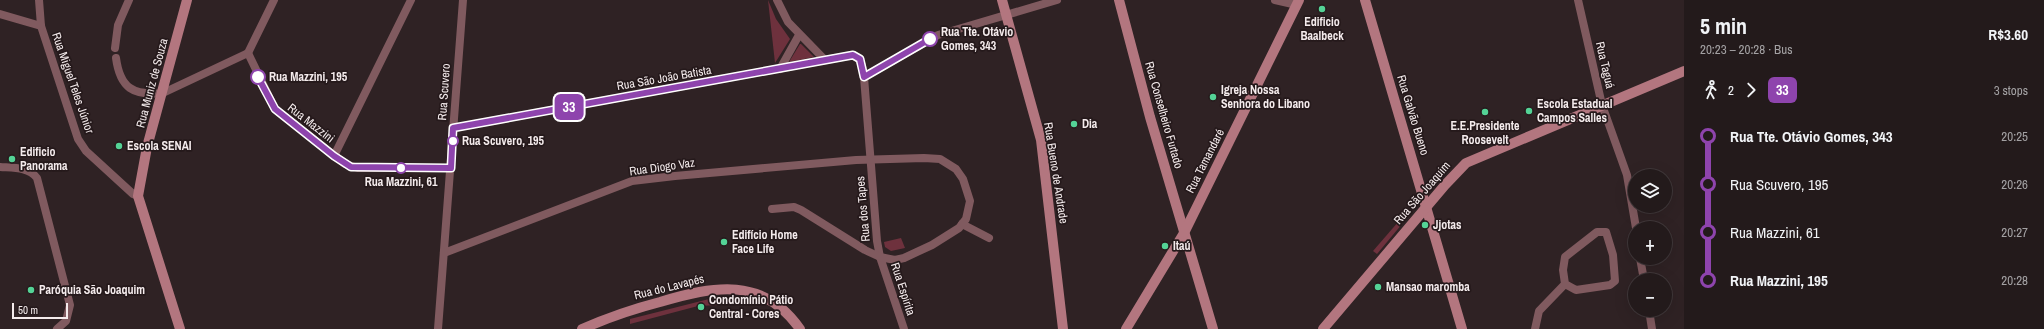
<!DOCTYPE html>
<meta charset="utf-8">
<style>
body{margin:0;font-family:"Archivo Narrow",sans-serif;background:#2b2324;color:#f1f3f6;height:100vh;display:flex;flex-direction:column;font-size:15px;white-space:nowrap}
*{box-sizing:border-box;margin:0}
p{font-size:13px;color:#a3a1a3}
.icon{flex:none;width:22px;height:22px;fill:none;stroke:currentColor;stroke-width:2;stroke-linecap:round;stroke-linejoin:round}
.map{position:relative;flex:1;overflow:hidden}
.panel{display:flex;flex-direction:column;background:#231a1b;width:360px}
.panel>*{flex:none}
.badge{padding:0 8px;border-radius:6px;font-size:14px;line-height:26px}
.fabs{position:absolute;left:1628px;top:169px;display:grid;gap:8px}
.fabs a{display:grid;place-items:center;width:44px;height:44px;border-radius:50%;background:#231a1b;box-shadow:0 4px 16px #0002,0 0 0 1px #40383a;font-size:20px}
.scale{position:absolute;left:12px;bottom:10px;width:56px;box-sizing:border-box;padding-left:4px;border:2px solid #f4ebec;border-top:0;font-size:11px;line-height:14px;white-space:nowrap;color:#f4ebec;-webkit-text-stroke:3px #25191b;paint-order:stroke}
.map>.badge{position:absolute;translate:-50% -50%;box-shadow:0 0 0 2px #fff}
.legs{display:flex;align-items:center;gap:6px;height:44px;padding:0 16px;font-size:13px}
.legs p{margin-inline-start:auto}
.head{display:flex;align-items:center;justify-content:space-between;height:68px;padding:0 16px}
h1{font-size:22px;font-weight:800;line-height:30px}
ul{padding:0 16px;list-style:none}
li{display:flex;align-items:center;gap:14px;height:48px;font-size:15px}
li i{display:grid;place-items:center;width:6px;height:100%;margin:0 5px;background:currentColor}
li i::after{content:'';width:10px;height:10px;margin:-5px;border:3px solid;border-radius:50%;background:#231a1b}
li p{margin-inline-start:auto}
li:first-child i{background:linear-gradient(#0000 50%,currentColor 0)}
li:last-child i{background:linear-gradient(currentColor 50%,#0000 0)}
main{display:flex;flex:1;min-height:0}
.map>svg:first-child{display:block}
</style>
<main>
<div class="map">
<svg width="1684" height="329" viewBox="0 0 1684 329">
<rect width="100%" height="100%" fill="#2f2224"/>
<g fill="#6e313d">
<polygon points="768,0 776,19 790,39 775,63"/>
<polygon points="801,44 814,57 789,62 800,44"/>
<polygon points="1399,221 1402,224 1377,254 1373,251"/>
<polygon points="901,238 905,248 891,251 885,247 884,242"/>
<polygon points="713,298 742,300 742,304 698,306 630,324 630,319"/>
</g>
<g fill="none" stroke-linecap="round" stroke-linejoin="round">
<g stroke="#805a5f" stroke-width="8">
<polyline points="39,0 41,26 78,139 86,151 133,194 138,196"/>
<polyline points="777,0 788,22 825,60"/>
<polyline points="1275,0 1297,5"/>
<polyline points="1578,0 1602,105 1627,175 1636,228"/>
<polyline points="0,14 41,26"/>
<polyline points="115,48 118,25 129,0"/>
<polyline points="248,53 275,109 345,164 358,168 451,168"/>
<polyline points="248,53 274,0"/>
<path d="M116,58C120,88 133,96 163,93L248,53"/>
<polyline points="780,69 799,35"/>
<polyline points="864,77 938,35 1057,0"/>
<path d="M453,128L853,55C862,59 863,68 864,77L877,241L880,257L904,329"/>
<polyline points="334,156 411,0"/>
<path d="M0,167C13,168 29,167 37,178L70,305L66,321L57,329"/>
<polyline points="962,224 989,238"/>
<polyline points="444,253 632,181 675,176 856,160 924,158 940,159 956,169 963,179 970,201 966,219 959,228 932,245 904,258 895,260 880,257 865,250 801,210 794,207 772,209"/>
<polyline points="1640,258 1644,280"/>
<polyline points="1649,310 1652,329"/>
<polyline points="438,329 463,0"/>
<polyline points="1535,329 1539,311 1565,284 1563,270 1565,257 1597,232 1606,232 1613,255 1615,281 1610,285 1576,290 1565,284"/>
</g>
<g stroke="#b3767f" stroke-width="10">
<polyline points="1002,0 1041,140 1063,329"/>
<polyline points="1119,0 1150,117 1213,329"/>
<polyline points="1365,0 1462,329"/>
<polyline points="180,329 138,196 147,147 187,0"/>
<path d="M582,329C607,318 633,309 660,302C714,286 763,276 800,329"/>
<polyline points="1126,329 1184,233 1299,0"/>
<polyline points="1323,329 1445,185 1466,163 1684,71"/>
</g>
</g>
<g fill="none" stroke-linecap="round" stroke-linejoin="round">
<g stroke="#fff" stroke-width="9">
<polyline id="line-1" points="258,77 275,109 334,156 351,167 451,168 453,128 853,55 860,59 864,77 930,39"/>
</g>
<use href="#line-1" stroke="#8e44ad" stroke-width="6"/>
</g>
<g fill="#54d396" stroke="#25191b" stroke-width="1.5">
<circle cx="1322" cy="9" r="4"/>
<circle cx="1213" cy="97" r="4"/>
<circle cx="1529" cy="111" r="4"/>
<circle cx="1485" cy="112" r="4"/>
<circle cx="1074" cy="124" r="4"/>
<circle cx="119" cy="146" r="4"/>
<circle cx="12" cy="159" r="4"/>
<circle cx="1425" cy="225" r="4"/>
<circle cx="724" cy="242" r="4"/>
<circle cx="1165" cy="246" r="4"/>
<circle cx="1378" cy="287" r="4"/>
<circle cx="31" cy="290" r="4"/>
<circle cx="701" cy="307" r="4"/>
</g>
<g fill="#fff" stroke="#8e44ad" stroke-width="2">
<circle cx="930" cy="39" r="7"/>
<circle cx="258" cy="77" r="7"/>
<circle cx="453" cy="141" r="5"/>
<circle cx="401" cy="168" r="5"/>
</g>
<g text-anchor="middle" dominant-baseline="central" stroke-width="3.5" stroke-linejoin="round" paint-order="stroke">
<g font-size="12" font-weight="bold" fill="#f4ebec" stroke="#25191b" text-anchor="start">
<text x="1322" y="22" text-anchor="middle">Edificio<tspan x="1322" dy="14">Baalbeck</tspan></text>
<text x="1221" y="90">Igreja Nossa<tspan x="1221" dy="14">Senhora do Libano</tspan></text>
<text x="1537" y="104">Escola Estadual<tspan x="1537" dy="14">Campos Salles</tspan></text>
<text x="1082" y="124">Dia</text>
<text x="1485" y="126" text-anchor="middle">E.E.Presidente<tspan x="1485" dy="14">Roosevelt</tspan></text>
<text x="127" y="146">Escola SENAI</text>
<text x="20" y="152">Edificio<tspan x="20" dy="14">Panorama</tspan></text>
<text x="1433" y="225">Jjotas</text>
<text x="732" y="235">Edifício Home<tspan x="732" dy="14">Face Life</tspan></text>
<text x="1173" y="246">Itaú</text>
<text x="1386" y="287">Mansao maromba</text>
<text x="39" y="290">Paróquia São Joaquim</text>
<text x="709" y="300">Condomínio Pátio<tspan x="709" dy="14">Central - Cores</tspan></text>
</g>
<g font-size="12" font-weight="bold" fill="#f4ebec" stroke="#25191b" text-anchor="start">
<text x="941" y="32">Rua Tte. Otávio<tspan x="941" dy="14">Gomes, 343</tspan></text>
<text x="269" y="77">Rua Mazzini, 195</text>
<text x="462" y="141">Rua Scuvero, 195</text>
<text x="401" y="182" text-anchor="middle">Rua Mazzini, 61</text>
</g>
<g font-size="12" fill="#f4ebec" stroke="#25191b">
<text transform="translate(1605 65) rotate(77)">Rua Taguá</text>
<text transform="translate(664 78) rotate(-10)">Rua São João Batista</text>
<text transform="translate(73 83) rotate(71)">Rua Miguel Teles Júnior</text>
<text transform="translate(152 83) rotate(-75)">Rua Muniz de Souza</text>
<text transform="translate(444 92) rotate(-86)">Rua Scuvero</text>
<text transform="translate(1164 115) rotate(74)">Rua Conselheiro Furtado</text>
<text transform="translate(1413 115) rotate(73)">Rua Galvão Bueno</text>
<text transform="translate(311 123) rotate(38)">Rua Mazzini</text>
<text transform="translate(1205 161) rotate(-63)">Rua Tamandaré</text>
<text transform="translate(662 167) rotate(-8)">Rua Diogo Vaz</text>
<text transform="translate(1056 173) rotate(81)">Rua Bueno de Andrade</text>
<text transform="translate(1422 193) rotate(-49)">Rua São Joaquim</text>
<text transform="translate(863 209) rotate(-95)">Rua dos Tapes</text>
<text transform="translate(669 287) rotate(-14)">Rua do Lavapés</text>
<text transform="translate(903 289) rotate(72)">Rua Espírita</text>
</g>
</g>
</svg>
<div class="fabs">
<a><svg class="icon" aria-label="layers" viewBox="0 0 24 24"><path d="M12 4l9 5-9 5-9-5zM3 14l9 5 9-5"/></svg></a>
<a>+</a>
<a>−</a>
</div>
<div class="scale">50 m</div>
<b class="badge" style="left:569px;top:107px;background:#8e44ad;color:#fff">33</b>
</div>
<section class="panel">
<div class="head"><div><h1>5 min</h1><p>20:23 – 20:28 · Bus</p></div><b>R$3.60</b></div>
<div class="legs"><svg class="icon" aria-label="walk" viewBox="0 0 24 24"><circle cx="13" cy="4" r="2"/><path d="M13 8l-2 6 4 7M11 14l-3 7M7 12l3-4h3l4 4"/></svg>2<svg class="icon" aria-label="forward" viewBox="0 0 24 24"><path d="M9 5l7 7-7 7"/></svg><b class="badge" style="background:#8e44ad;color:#fff">33</b><p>3 stops</p></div>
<ul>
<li><i style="color:#8e44ad"></i><b>Rua Tte. Otávio Gomes, 343</b><p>20:25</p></li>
<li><i style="color:#8e44ad"></i><span>Rua Scuvero, 195</span><p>20:26</p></li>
<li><i style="color:#8e44ad"></i><span>Rua Mazzini, 61</span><p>20:27</p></li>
<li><i style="color:#8e44ad"></i><b>Rua Mazzini, 195</b><p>20:28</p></li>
</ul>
</section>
</main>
